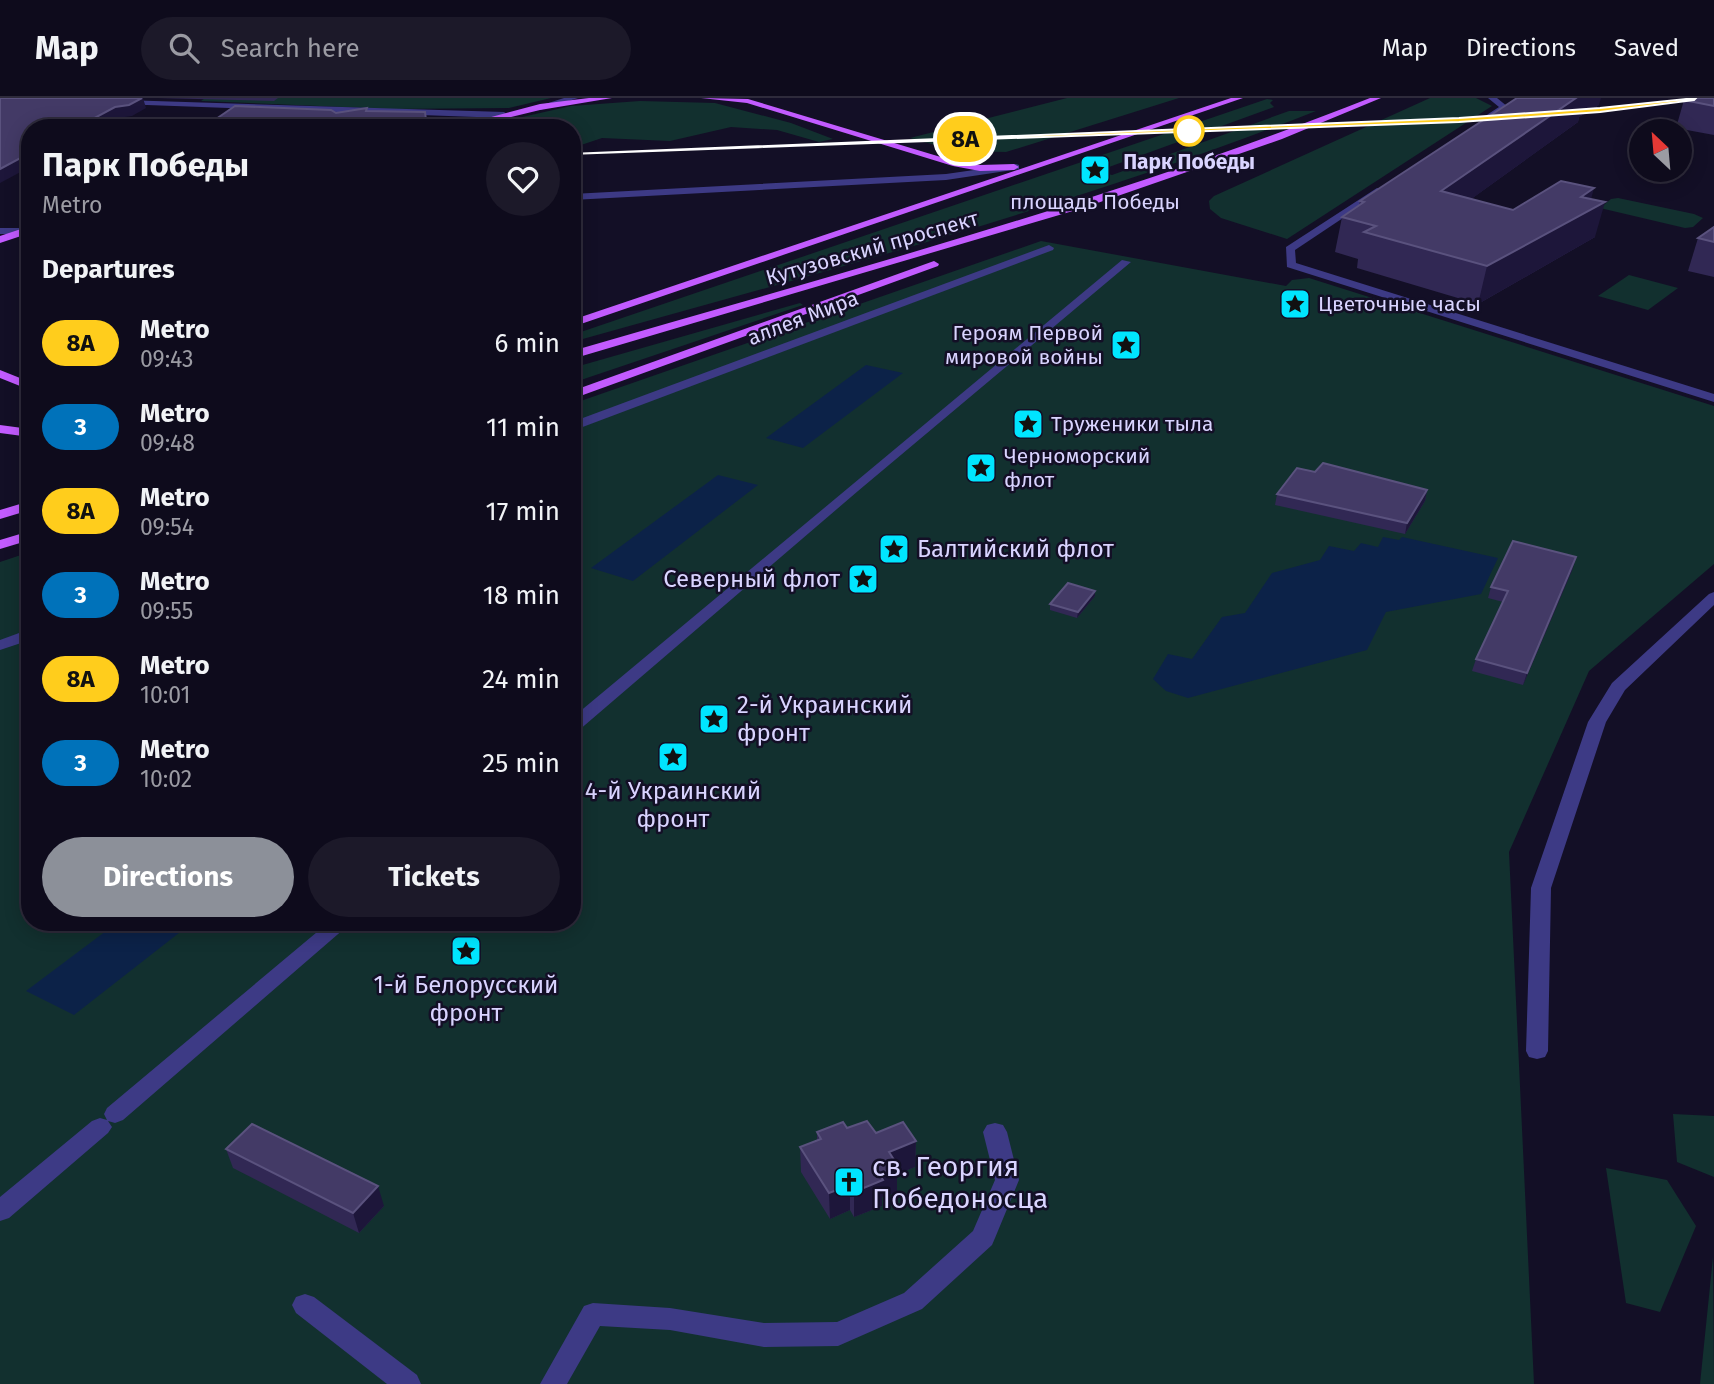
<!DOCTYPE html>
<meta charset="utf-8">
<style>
body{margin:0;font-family:"Fira Sans",sans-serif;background:#1c1929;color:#f1f3f6;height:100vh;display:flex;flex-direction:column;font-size:26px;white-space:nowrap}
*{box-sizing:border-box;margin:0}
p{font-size:23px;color:#9b9ba3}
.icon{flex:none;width:38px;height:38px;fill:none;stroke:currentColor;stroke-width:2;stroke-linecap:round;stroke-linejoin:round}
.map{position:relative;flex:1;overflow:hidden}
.panel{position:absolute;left:21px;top:21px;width:560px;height:812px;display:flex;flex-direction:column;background:#0e0b1c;border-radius:28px;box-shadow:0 4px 18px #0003,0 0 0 2px #2e2b3b}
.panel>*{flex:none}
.badge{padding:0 14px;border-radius:23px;font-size:24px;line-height:46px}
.needle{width:46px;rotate:334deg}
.buttons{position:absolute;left:1629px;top:21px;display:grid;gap:14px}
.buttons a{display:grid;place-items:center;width:63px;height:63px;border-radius:50%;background:#0e0b1c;box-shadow:0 4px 18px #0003,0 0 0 2px #2e2b3b;font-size:35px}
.map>.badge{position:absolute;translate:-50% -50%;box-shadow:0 0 0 4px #fff}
h2{padding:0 21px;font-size:26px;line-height:63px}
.round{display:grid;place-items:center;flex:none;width:74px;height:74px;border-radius:37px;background:#1c1929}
.overview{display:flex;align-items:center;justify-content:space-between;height:119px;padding:0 21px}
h1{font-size:33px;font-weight:700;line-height:52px}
.cta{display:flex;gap:14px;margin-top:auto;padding:14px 21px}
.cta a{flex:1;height:80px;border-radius:42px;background:#8c9099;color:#fff;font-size:28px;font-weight:700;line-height:80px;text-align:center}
.cta a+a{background:#1c1929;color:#f1f3f6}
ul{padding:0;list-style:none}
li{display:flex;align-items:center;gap:21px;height:84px;padding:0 21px}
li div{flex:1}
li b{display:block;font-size:26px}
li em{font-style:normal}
li .badge{min-width:77px;font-weight:700;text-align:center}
header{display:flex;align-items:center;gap:42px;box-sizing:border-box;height:98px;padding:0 35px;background:#0e0b1c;border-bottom:2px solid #2e2b3b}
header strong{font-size:33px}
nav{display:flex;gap:38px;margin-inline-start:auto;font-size:24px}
.search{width:490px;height:63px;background:#1c1929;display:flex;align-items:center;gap:18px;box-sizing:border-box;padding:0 24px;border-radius:38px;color:#9b9ba3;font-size:26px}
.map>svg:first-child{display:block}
</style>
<header>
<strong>Map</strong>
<div class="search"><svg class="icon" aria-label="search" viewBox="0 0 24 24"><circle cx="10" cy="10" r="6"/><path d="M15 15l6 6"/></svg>Search here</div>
<nav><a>Map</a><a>Directions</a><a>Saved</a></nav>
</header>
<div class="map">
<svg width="1714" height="1286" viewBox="0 0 1714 1286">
<rect width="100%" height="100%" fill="#130f26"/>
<g fill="#12302f">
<polygon points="205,0 551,0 509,10 390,11 201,3"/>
<polygon points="1067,0 1179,0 1006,54 956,53 910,40"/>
<polygon points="1430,0 1476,0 1492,8 1287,141 1221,120 1210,111 1209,103 1214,98"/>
<path d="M1267,1L1273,2L1270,5L1274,9L1098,73L1112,77L1289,13H1316C1075,108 822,174 572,244V237Z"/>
<polygon points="640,3 715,5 791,25 833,41 819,44 777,32 731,29 670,43 602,40 572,50 572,30 473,30 571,8"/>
<polygon points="1618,100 1694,116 1703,120 1693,129 1685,130 1600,110 1611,101"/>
<polygon points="1041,143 1286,188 1292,182 1309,180 1714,308 1714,466 1589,573 1509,754 1534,1286 0,1286 0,464 30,454 30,824 572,824 572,306"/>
<polygon points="1629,177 1678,190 1648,212 1598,198"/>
<polygon points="800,205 803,207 572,285 572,270"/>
<polygon points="1673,1016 1714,1018 1714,1079 1677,1064"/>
<polygon points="1606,1070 1667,1082 1696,1128 1660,1214 1626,1205"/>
<polygon points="1713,1159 1714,1286 1700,1286"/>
</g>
<g fill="#0c2248">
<polygon points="866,267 903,275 803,350 766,340"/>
<polygon points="718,377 758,387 633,483 591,470"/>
<polygon points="1383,439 1399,442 1402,439 1498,460 1481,496 1386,514 1367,552 1188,600 1166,593 1153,581 1168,556 1192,561 1222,519 1245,515 1272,475 1320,462 1329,448 1354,453 1361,445 1378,449"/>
<polygon points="118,824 193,824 74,917 26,893"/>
</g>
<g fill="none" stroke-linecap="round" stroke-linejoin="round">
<g fill="#3d3a85" fill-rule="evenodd">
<polygon points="564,0 578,0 540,12 536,9"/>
<polygon points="1488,0 1497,0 1508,9 1485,25 1482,20 1499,9"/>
<polygon points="123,2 504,14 508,17 504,20 120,6"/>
<polygon points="1016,66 1019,67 1019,71 946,82 572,102 572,96 946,76"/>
<polygon points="1377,90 1385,92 1295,152 1296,165 1714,296 1714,304 1287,169 1286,149"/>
<rect x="0" y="130" width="30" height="6"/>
<polygon points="1049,147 1054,150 1053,152 572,333 572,324"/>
<polygon points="1122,162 1131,164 858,393 578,633 572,634 572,620"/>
<polygon points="1714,494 1714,507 1625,592 1606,624 1551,790 1548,953 1545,959 1537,961 1529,959 1526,953 1531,790 1588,624 1612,585 1709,496"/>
<polygon points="30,531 30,542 0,552 0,542"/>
<polygon points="329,824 352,824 123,1022 115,1025 108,1023 112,1029 108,1035 9,1120 0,1123 0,1099 92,1023 100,1020 107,1022 104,1016 107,1010"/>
<polygon points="995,1025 1003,1027 1007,1034 1019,1082 995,1140 992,1147 922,1211 838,1248 764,1249 670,1232 600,1228 567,1286 540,1286 584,1208 593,1205 670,1210 764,1225 837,1224 904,1195 973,1133 995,1082 983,1034 987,1027"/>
<polygon points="305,1196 314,1199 417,1277 421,1286 387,1286 296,1215 292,1207 296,1199"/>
</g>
<g fill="#c25bff" fill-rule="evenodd">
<polygon points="589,0 612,0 540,12 466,30 450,30 540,6"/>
<polygon points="701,0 748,1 954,63 980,67 1014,66 1019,69 1014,72 980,73 953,68 747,5"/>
<polygon points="1231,0 1243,0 572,229 572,222"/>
<path d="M1370,0H1381L1282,41L1083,110L572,261V253C840,175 1110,103 1370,0Z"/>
<polygon points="30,128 30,135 0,145 0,138"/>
<polygon points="934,163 939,166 938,168 572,301 572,293"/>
<polygon points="0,272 30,284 30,292 0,280"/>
<polygon points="0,327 30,331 30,339 0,335"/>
<polygon points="30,403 30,412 0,421 0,412"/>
<polygon points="30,433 30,442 0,451 0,442"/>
</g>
</g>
<g fill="#312854">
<polygon points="157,0 278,0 274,3"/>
<polygon points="1714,0 1714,37 1676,30 1684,2"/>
<polygon points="1599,7 1579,19 1578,24 1471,101 1513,112 1591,101 1595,139 1478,206 1357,170 1358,161 1335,154 1342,119 1359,107 1360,103"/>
<polygon points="1714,129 1714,179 1688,173 1698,140"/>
<polygon points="1315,374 1427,392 1425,403 1405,436 1275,407 1277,396"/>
<polygon points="1573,470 1523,587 1472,573 1476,561 1503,504 1488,500 1491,489"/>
<polygon points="1095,493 1095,498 1077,520 1050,512 1050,506"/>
<polygon points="847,1030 916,1043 915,1069 897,1076 897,1094 882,1099 882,1108 854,1119 850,1112 830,1121 801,1074 800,1049 817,1042 817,1034"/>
<polygon points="226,1051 384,1108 359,1135 233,1070"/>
</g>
<g fill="#1d163a">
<polygon points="142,0 143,0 146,10 132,18 118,20 100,30 76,30 115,9"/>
<polygon points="1576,0 1601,0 1599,7 1579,19 1578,24 1434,128 1441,93"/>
<polygon points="425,14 427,30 392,30"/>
<polygon points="30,55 30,69 0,85 0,71"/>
<polygon points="1594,90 1588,113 1605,104 1595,139 1478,206 1487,168"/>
<polygon points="1427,392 1425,403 1405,436 1407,425"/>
<polygon points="1576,459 1573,470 1523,587 1527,575"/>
<polygon points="1095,493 1095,498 1077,520 1078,514"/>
<polygon points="916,1043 915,1069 897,1076 897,1094 882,1099 882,1108 854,1119 854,1094 879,1076 889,1054"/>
<polygon points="850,1087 850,1112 830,1121 829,1095"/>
<polygon points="378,1088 384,1108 359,1135 353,1115"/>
</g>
<g fill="#433a66" stroke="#5a527e" stroke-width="2">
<polygon points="0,0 142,0 129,7 115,9 76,30 30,30 30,55 0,71"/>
<polygon points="1517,0 1576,0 1441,93 1513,112 1561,83 1594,90 1581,99 1605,104 1487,168 1364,134 1376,128 1342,119 1364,104 1360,103"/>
<polygon points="1688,0 1714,0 1714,8 1684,2"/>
<polygon points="235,8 331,12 336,15 367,10 366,13 425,14 426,22 392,30 203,30"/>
<polygon points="1714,129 1714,144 1698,140"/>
<polygon points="1323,365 1427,392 1407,425 1277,396 1297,370 1315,374"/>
<polygon points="1513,443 1576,459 1527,575 1476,561 1508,493 1491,489"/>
<polygon points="1068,485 1095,493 1078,514 1050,506"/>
<polygon points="867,1023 876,1035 903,1024 916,1043 889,1054 898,1068 879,1076 883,1082 854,1094 850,1087 829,1095 800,1049 821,1041 817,1034 843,1024 847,1030"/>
<polygon points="252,1026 378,1088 353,1115 226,1051"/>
</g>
<polygon fill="#ffcd1c" stroke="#fff" stroke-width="2" points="1694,2 1600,14 1459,24 569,56 1459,20 1600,10 1696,0"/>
<defs>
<g id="sight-square" transform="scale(1.575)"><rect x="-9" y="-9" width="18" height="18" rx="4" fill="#00e5ff" stroke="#130f26"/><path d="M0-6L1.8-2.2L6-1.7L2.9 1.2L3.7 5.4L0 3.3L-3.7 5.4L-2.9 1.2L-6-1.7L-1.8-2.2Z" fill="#111"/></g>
<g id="church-square" transform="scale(1.575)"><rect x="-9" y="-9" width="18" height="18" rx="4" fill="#00e5ff" stroke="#130f26"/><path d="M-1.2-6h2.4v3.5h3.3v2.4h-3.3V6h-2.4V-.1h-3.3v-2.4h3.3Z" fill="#111"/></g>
</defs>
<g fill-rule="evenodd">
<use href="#sight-square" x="1095" y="72"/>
<use href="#sight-square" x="1295" y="206"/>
<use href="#sight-square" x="1126" y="247"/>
<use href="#sight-square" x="1028" y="326"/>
<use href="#sight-square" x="981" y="370"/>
<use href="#sight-square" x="894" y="451"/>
<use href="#sight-square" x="863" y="481"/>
<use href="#sight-square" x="714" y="621"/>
<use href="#sight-square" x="673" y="659"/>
<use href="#sight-square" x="466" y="853"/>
<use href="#church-square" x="849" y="1084"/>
</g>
<circle fill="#fff" stroke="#ffcd1c" stroke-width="3.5" cx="1189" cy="33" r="14"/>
<g text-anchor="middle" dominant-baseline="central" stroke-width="5" stroke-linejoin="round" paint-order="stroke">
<g font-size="21" font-weight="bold" fill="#d9d4ff" stroke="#130f26">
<text x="1189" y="64">Парк Победы</text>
</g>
<g font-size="21" fill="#d9d4ff" stroke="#130f26" text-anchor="start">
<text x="1095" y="104" text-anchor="middle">площадь Победы</text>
<text x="1318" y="206">Цветочные часы</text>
<text x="1103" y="235" text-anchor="end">Героям Первой<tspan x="1103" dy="24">мировой войны</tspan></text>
<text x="1051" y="326">Труженики тыла</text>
<text x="1004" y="358">Черноморский<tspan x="1004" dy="24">флот</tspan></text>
</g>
<g font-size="21" fill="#d9d4ff" stroke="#130f26">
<text transform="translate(872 150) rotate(-16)">Кутузовский проспект</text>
<text transform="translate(803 220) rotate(-21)">аллея Мира</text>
</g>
<g font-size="24" fill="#d9d4ff" stroke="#130f26" text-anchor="start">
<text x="917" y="451">Балтийский флот</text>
<text x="840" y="481" text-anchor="end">Северный флот</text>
<text x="737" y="607">2-й Украинский<tspan x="737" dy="28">фронт</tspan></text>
<text x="673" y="693" text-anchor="middle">4-й Украинский<tspan x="673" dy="28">фронт</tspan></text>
<text x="466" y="887" text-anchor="middle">1-й Белорусский<tspan x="466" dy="28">фронт</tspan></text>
</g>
<g font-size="28" fill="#d9d4ff" stroke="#130f26" text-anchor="start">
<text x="872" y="1068">св. Георгия<tspan x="872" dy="32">Победоносца</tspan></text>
</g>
</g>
</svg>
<div class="buttons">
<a><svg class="needle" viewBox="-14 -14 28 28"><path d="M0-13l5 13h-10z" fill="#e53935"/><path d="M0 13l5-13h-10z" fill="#9b9ba3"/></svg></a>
</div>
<b class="badge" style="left:965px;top:41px;background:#ffcd1c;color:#111">8А</b>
<section class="panel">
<div class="overview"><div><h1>Парк Победы</h1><p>Metro</p></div><a class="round"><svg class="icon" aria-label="heart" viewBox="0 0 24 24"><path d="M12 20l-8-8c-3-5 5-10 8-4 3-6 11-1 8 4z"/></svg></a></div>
<h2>Departures</h2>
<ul>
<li><span class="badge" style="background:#ffcd1c;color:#111">8А</span><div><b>Metro</b><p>09:43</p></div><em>6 min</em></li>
<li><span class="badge" style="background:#0072ba;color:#fff">3</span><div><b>Metro</b><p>09:48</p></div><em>11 min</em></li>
<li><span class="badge" style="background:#ffcd1c;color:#111">8А</span><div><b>Metro</b><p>09:54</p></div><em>17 min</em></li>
<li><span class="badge" style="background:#0072ba;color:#fff">3</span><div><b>Metro</b><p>09:55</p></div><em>18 min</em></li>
<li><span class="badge" style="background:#ffcd1c;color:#111">8А</span><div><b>Metro</b><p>10:01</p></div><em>24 min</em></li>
<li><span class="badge" style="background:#0072ba;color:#fff">3</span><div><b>Metro</b><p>10:02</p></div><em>25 min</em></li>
</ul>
<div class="cta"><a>Directions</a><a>Tickets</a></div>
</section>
</div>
